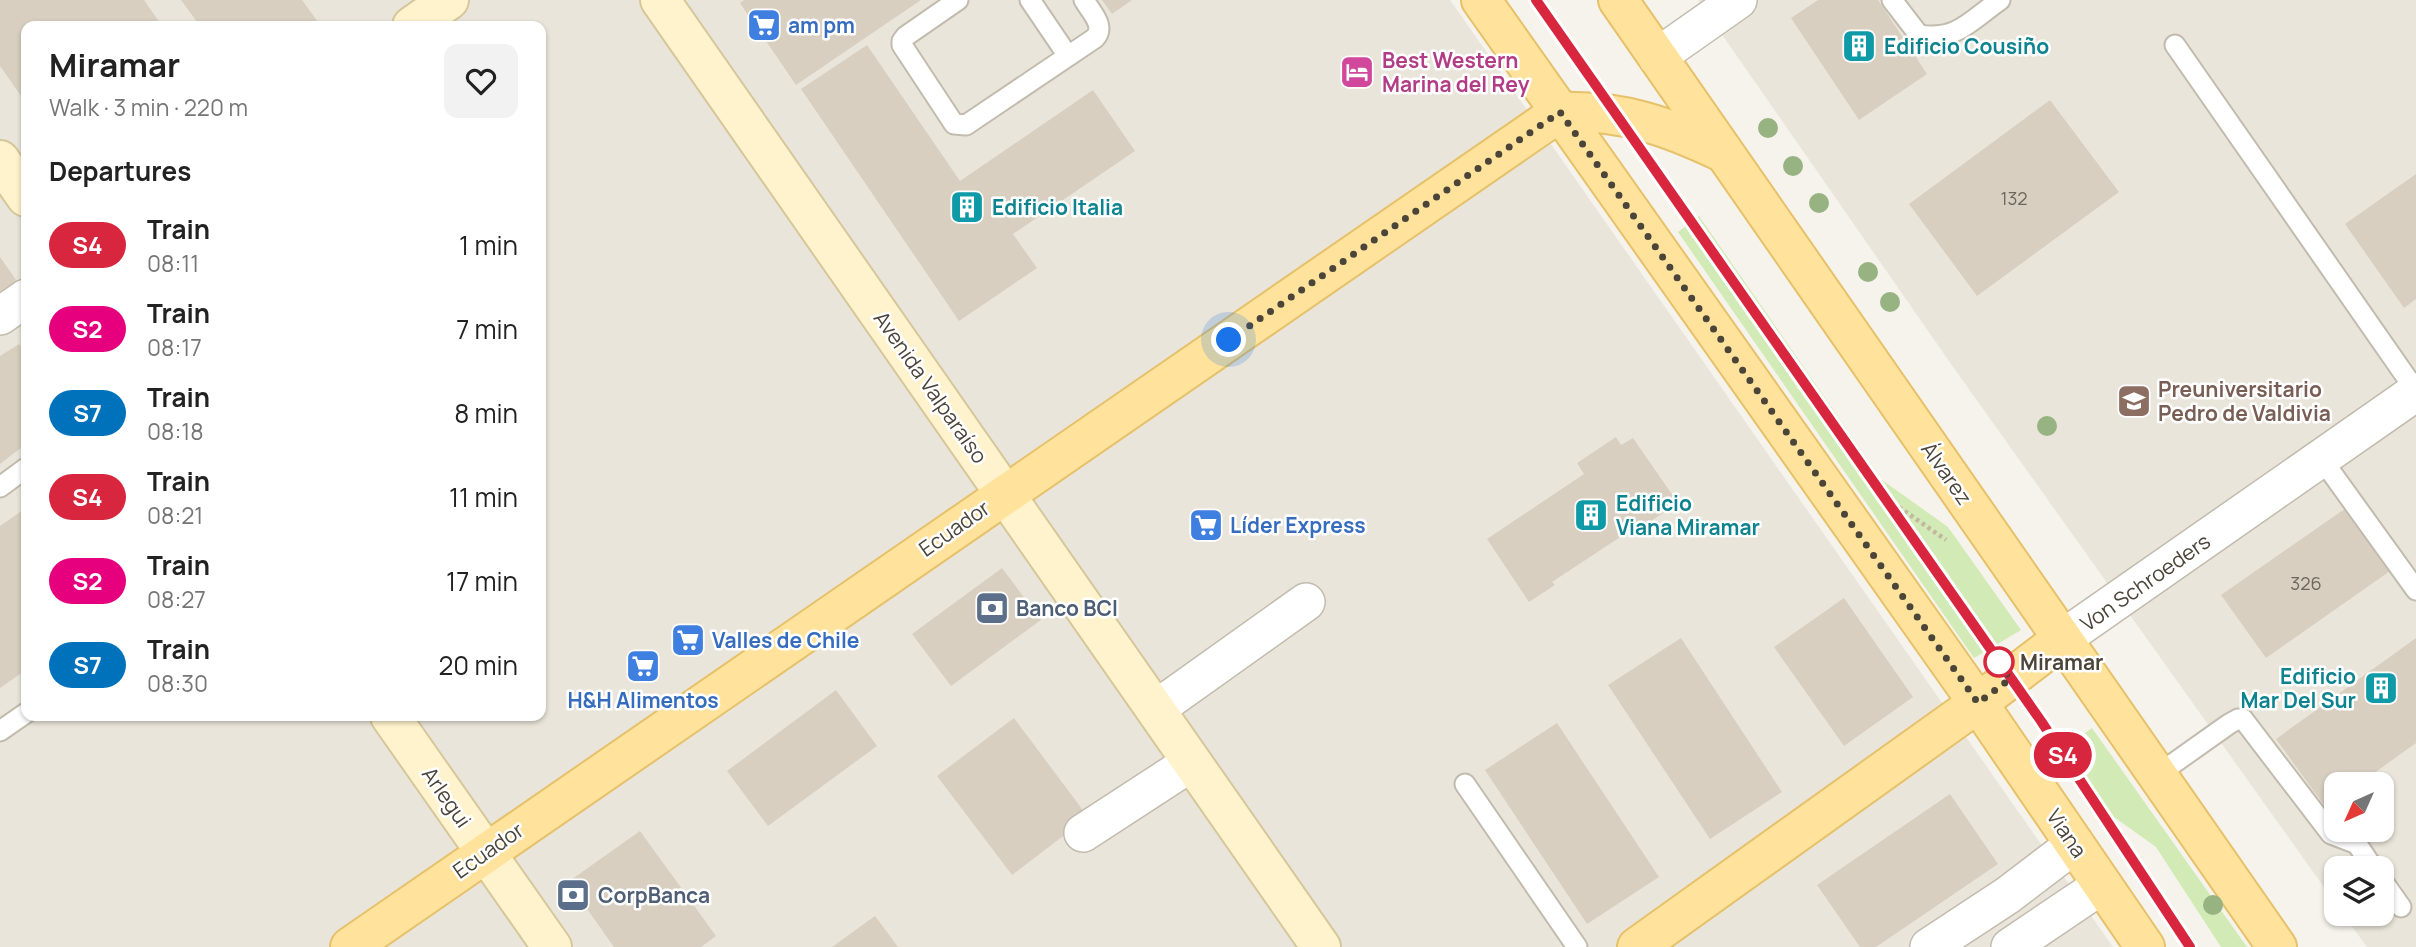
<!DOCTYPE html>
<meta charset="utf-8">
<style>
body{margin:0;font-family:Manrope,sans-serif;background:#f2f2f2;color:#222;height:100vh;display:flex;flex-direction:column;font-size:26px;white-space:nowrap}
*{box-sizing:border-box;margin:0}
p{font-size:23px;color:#767676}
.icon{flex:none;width:38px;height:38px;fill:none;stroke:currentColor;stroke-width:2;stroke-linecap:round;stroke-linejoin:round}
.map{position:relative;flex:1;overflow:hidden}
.sheet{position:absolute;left:21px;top:21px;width:525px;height:700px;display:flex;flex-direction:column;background:#fff;border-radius:14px;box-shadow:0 2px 5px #0004}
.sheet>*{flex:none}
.badge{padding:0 14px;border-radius:23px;font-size:24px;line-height:46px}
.needle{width:46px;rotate:225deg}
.fabs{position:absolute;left:2324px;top:772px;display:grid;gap:14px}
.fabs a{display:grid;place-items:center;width:70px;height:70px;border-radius:14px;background:#fff;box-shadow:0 2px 5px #0004;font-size:35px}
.you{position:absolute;width:35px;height:35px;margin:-18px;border:5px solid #fff;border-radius:50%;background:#1a73e8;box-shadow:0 0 0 10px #1a73e833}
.map>.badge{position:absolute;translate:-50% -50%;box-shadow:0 0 0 4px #fff}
h2{padding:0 28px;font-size:26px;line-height:63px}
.round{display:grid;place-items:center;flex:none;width:74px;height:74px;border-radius:14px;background:#f2f2f2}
.headline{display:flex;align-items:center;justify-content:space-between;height:119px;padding:0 28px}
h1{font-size:33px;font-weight:700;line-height:52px}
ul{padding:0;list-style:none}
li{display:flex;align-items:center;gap:21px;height:84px;padding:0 28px}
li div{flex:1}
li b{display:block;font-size:26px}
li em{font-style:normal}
li .badge{min-width:77px;font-weight:700;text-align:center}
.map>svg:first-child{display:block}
</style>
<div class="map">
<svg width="2416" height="947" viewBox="0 0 2416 947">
<rect width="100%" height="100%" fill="#f6f3ec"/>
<g fill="#eae5da" fill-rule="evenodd">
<path d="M0,0H1450L2113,947H0ZM26,26H541V716H26Z"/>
<path d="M1698,0H2416V947H2367L2343,914H2382V868H2336V904L1951,364ZM2336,784H2382V830H2336Z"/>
</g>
<g fill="#d2eab5">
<polygon points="1699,216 1882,480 1948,527 2021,630 1974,658 1678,232"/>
<polygon points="2092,728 2247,947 2221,947 2156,847 2082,794 2052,757"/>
</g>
<g fill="#d8cfc1">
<polygon points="0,0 144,0 162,26 26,26 26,103 0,66"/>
<polygon points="181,0 302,0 321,26 200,26"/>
<polygon points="744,0 921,0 796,85 740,3"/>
<polygon points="1102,0 1132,0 1112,14"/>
<polygon points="1818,0 1878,0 1927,74 1859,120 1791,18"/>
<polygon points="867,45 960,181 1093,90 1135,151 1013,234 1037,268 959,321 801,89"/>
<polygon points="2050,100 2119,192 1977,296 1909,204"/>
<polygon points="2416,174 2416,299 2404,308 2345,224"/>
<polygon points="0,257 21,287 0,301"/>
<polygon points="19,344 26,354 26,444 0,464 0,356"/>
<polygon points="1616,437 1621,445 1633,438 1678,503 1636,531 1634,528 1552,582 1555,585 1529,602 1487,539 1584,474 1577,463"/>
<polygon points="26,508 26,670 0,688 0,526"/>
<polygon points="2346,508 2390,571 2266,658 2221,595"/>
<polygon points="1002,568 1041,620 951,686 912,634"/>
<polygon points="1844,598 1913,697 1844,746 1774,647"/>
<polygon points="1681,638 1782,792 1710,839 1608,685"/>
<polygon points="2416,638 2416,743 2359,784 2336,784 2336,800 2326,808 2276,739"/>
<polygon points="836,690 877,746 768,826 727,771"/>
<polygon points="1014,718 1088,817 1012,875 937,776"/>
<polygon points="1557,723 1659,877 1587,924 1485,770"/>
<polygon points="1950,794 1998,864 1876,947 1860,947 1817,885"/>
<polygon points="640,831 716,936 701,947 614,947 568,882"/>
<polygon points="875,916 898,947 832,947"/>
</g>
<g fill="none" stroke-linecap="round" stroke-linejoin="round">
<g stroke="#c2bbae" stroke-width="23">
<g id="lane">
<path d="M958,0L906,36L902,41V45L954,124L966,125L1095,38C1106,26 1091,12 1084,0"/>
<polyline points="1030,0 1068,56"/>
<path d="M1892,0L1919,35C1957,41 1970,21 2000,0"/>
<polyline points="2175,45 2416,391"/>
<polyline points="2321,458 2416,590"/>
<polyline points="0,487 26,468"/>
<polyline points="0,731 26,713"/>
<polyline points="2157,775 2229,724 2238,719 2243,719 2331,834 2357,844 2373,868"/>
<polyline points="1465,784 1577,947"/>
<polyline points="2382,880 2401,907"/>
</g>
</g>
<g stroke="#c2bbae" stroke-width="40">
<g id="street">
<polyline points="1657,57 1738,0"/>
<polyline points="0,316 26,298"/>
<polyline points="2062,639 2416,392"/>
<polyline points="1156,709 1306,602"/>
<polyline points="1083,833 1192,762"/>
<polyline points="1929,947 2008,895 2075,844"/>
<polyline points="2010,947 2102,885"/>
</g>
</g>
<g stroke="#d6c79b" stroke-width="42">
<g id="secondary">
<polyline points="660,0 1321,947"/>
<polyline points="412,26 449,0"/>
<polyline points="0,160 26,197"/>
<polyline points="390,716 552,947"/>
</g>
</g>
<g stroke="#e6c16a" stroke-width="42">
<g id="primary">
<polyline points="1481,0 1978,703 2145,947"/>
<polyline points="1618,0 2277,947"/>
<path d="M1560,112C1622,110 1667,126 1722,152"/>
<polyline points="350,947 1560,112"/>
<polyline points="1637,947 1978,703 2062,639"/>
</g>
</g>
<polyline stroke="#c4b79f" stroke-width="4.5" stroke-dasharray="3.5 3.5" stroke-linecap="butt" points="1876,491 1946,540"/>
<use href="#lane" stroke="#fff" stroke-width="19"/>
<use href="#street" stroke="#fff" stroke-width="37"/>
<use href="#secondary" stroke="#fff3cd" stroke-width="38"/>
<use href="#primary" stroke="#ffe39c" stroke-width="38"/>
</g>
<g fill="#97b381">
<circle cx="1768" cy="128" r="10"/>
<circle cx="1793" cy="166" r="10"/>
<circle cx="1819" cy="203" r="10"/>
<circle cx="1868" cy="272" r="10"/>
<circle cx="1890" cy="302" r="10"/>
<circle cx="2047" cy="426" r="10"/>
<circle cx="2213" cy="905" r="10"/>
</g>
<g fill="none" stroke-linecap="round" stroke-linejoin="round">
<g stroke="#fff" stroke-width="16">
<polyline id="line" points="1536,0 2041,721 2190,947"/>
</g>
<use href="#line" stroke="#d7263d" stroke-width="10"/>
<polyline stroke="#4b4439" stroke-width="7" stroke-dasharray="0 12.6" points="1229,340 1560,112 1978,703 2010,679 1999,662"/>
</g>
<defs>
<g id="supermarket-square" transform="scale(1.75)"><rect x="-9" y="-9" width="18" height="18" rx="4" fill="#3f7fe0" stroke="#fff"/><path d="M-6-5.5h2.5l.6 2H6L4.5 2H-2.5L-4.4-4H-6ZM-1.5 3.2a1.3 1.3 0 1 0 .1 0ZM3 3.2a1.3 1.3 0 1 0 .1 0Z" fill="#fff"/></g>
<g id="building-square" transform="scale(1.75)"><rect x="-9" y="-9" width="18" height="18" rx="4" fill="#0f9aa8" stroke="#fff"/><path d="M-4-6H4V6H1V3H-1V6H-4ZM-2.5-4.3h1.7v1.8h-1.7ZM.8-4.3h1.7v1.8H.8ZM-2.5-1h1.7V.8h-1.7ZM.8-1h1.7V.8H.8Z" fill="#fff"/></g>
<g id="hotel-square" transform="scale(1.75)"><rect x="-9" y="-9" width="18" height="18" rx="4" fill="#d1479c" stroke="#fff"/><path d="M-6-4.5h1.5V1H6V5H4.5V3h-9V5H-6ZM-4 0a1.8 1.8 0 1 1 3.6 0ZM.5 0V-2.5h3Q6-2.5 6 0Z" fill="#fff"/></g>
<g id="school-square" transform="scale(1.75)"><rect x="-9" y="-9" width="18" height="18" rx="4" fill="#8d6e63" stroke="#fff"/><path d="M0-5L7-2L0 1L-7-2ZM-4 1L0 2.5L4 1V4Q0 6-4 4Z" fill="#fff"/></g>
<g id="bank-square" transform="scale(1.75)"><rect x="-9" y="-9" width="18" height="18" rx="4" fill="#5c6f8a" stroke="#fff"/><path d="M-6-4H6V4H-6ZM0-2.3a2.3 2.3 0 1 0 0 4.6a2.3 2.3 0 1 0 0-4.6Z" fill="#fff"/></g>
</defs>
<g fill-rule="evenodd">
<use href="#supermarket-square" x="764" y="25"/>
<use href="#building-square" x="1859" y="46"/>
<use href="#hotel-square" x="1357" y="72"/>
<use href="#building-square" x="967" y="207"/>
<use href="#school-square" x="2134" y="401"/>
<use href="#building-square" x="1591" y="515"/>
<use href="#supermarket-square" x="1206" y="525"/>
<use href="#bank-square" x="992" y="608"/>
<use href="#supermarket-square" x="688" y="640"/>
<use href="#supermarket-square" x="643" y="666"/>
<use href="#building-square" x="2381" y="688"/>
<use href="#bank-square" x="573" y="895"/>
</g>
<circle fill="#fff" stroke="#d7263d" stroke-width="3.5" cx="1999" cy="662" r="14"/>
<g text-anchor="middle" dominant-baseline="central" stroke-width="5" stroke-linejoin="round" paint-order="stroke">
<g font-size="18" fill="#6e675b">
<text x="2014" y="198">132</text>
<text x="2306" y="583">326</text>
</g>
<g font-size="21" font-weight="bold" fill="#366cbe" stroke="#fff" text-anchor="start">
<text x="788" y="25">am pm</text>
<text x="1230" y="525">Líder Express</text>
<text x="712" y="640">Valles de Chile</text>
<text x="643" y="700" text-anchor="middle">H&amp;H Alimentos</text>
</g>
<g font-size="21" font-weight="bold" fill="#0d838f" stroke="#fff" text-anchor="start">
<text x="1884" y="46">Edificio Cousiño</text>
<text x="992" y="207">Edificio Italia</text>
<text x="1616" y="503">Edificio<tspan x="1616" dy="24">Viana Miramar</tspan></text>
<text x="2356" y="676" text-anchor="end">Edificio<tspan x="2356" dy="24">Mar Del Sur</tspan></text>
</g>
<g font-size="21" font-weight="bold" fill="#b23c85" stroke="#fff" text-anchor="start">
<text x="1382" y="60">Best Western<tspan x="1382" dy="24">Marina del Rey</tspan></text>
</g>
<g font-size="21" fill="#4b4439" stroke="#fff">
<text transform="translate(931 387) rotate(55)">Avenida Valparaíso</text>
<text transform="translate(1947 473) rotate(55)">Álvarez</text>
<text transform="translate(954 528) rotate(-35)">Ecuador</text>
<text transform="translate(2145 582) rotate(-35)">Von Schroeders</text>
<text transform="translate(447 797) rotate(55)">Arlegui</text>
<text transform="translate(2067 833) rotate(56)">Viana</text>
<text transform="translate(488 850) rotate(-35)">Ecuador</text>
</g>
<g font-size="21" font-weight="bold" fill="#785e54" stroke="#fff" text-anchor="start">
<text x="2158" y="389">Preuniversitario<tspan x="2158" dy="24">Pedro de Valdivia</tspan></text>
</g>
<g font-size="21" font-weight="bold" fill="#4e5e75" stroke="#fff" text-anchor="start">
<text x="1016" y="608">Banco BCI</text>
<text x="598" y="895">CorpBanca</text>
</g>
<g font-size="21" font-weight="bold" fill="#4b4439" stroke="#fff" text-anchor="start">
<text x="2020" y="662">Miramar</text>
</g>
</g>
</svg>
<div class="fabs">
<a><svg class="needle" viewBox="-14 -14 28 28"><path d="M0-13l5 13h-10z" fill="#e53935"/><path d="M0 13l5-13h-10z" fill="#767676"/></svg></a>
<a><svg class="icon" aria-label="layers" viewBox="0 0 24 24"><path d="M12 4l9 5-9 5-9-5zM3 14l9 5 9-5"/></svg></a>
</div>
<div class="you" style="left:1229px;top:340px"></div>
<b class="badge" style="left:2063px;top:755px;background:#d7263d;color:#fff">S4</b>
<section class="sheet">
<div class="headline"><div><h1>Miramar</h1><p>Walk · 3 min · 220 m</p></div><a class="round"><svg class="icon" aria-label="heart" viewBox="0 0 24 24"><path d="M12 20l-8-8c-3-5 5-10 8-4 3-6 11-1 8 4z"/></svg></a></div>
<h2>Departures</h2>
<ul>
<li><span class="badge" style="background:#d7263d;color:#fff">S4</span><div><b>Train</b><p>08:11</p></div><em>1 min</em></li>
<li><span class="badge" style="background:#e6007e;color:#fff">S2</span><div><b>Train</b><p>08:17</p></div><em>7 min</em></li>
<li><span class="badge" style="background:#0072bc;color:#fff">S7</span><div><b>Train</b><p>08:18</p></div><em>8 min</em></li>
<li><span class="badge" style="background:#d7263d;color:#fff">S4</span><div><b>Train</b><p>08:21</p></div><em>11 min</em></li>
<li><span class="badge" style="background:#e6007e;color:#fff">S2</span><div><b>Train</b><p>08:27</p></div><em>17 min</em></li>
<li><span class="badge" style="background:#0072bc;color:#fff">S7</span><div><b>Train</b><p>08:30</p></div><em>20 min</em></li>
</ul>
</section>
</div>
